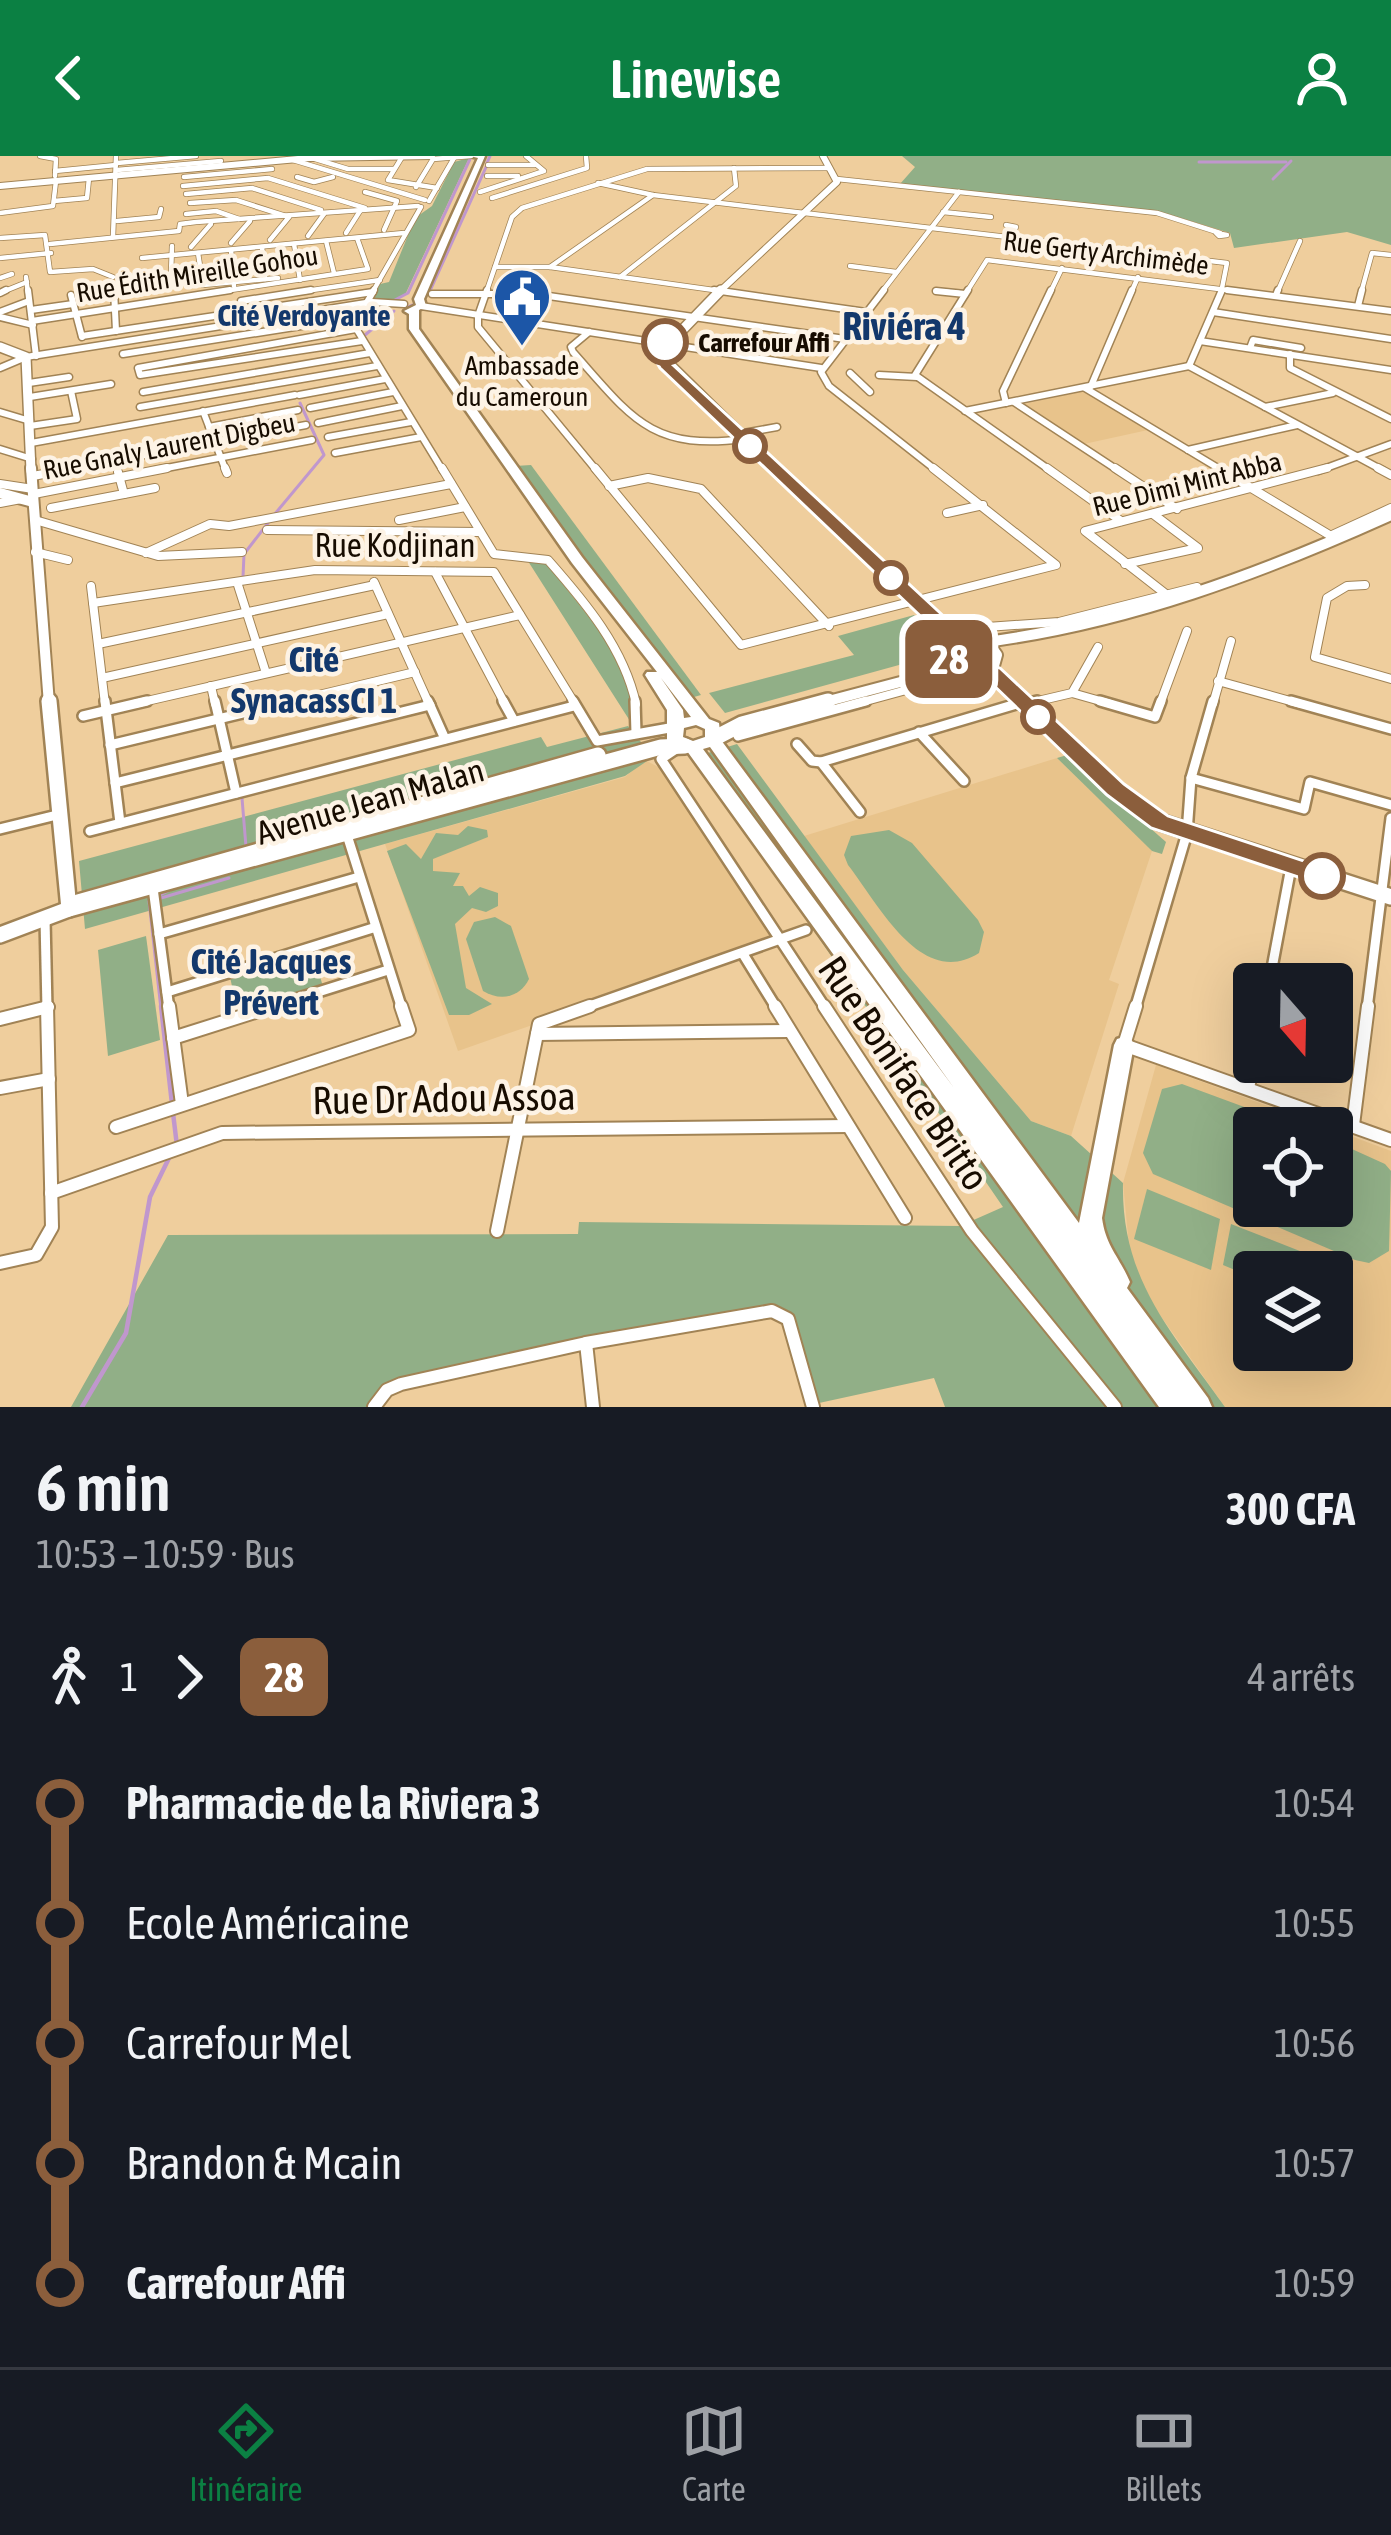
<!DOCTYPE html>
<html lang="fr">
<meta charset="utf-8">
<style>
body{margin:0;font-family:"Asap Condensed",sans-serif;background:#242831;color:#f1f3f6;height:100vh;display:flex;flex-direction:column;font-size:45px;white-space:nowrap}
*{box-sizing:border-box;margin:0}
p{font-size:39px;color:#9ea1a6}
.icon{flex:none;width:66px;height:66px;fill:none;stroke:currentColor;stroke-width:2;stroke-linecap:round;stroke-linejoin:round}
.map{position:relative;height:1251px;overflow:hidden}
.side{display:flex;flex-direction:column;background:#171b24;flex:1}
.side>*{flex:none}
.badge{padding:0 24px;border-radius:18px;font-size:42px;line-height:78px}
.needle{width:78px;rotate:160deg}
.buttons{position:absolute;left:1233px;top:807px;display:grid;gap:24px}
.buttons a{display:grid;place-items:center;width:120px;height:120px;border-radius:12px;background:#171b24;box-shadow:0 12px 48px #0002;font-size:60px}
.map>.badge{position:absolute;translate:-50% -50%;box-shadow:0 0 0 6px #fff}
.legs{display:flex;align-items:center;gap:18px;height:132px;padding:0 36px;font-size:39px}
.legs p{margin-inline-start:auto}
.summary{display:flex;align-items:center;justify-content:space-between;height:204px;padding:0 36px}
h1{font-size:66px;font-weight:600;line-height:90px}
ul{padding:0 36px;list-style:none}
li{display:flex;align-items:center;gap:42px;height:120px;font-size:45px}
li i{display:grid;place-items:center;width:18px;height:100%;margin:0 15px;background:currentColor}
li i::after{content:'';width:30px;height:30px;margin:-15px;border:9px solid;border-radius:50%;background:#171b24}
li p{margin-inline-start:auto}
li:first-child i{background:linear-gradient(#0000 50%,currentColor 0)}
li:last-child i{background:linear-gradient(currentColor 50%,#0000 0)}
header{display:flex;justify-content:space-between;align-items:center;height:156px;padding:0 36px;background:#0b8043;color:#fff;font-size:54px;font-weight:600}
.menu{display:flex;justify-content:space-around;align-items:center;height:168px;border-top:3px solid #363941;background:#171b24;font-size:33px;color:#9ea1a6}
.menu a{display:grid;justify-items:center;gap:6px}
.menu .active{color:#0b8043}
.map>svg:first-child{display:block}
</style>
<header><svg class="icon" aria-label="back" viewBox="0 0 24 24"><path d="M15 5l-7 7 7 7"/></svg>Linewise<svg class="icon" aria-label="person" viewBox="0 0 24 24"><circle cx="12" cy="8" r="4"/><path d="M4 21q1-7 8-7t8 7"/></svg></header>
<div class="map">
<svg width="1391" height="1251" viewBox="0 0 1391 1251">
<rect width="100%" height="100%" fill="#efce9d"/>
<g fill="#e8c38b" fill-rule="evenodd">
<polygon points="1085,235 1148,274 1084,288 1024,248"/>
<polygon points="1057,602 1152,695 1109,824 1119,828 1071,980 1031,965 903,814 804,680"/>
<polygon points="645,604 660,612 773,785 458,895 385,688 625,621"/>
<path d="M1156,909L1328,972H1254V1050H1332V973L1391,995V1251H1225L1148,1142L1130,1101L1123,1027ZM1254,1116H1332V1194H1254Z"/>
</g>
<g fill="#91af87">
<polygon points="902,0 1391,0 1391,89 1347,76 1234,92 1230,77 1168,58 900,28 915,11"/>
<polygon points="469,2 405,139 390,145 371,144 380,128 389,126 415,62 432,50 454,6"/>
<polygon points="531,309 701,539 687,543 515,310"/>
<path d="M526,402L547,407C576,449 642,511 630,565Z"/>
<polygon points="914,459 940,483 928,501 725,557 709,537 854,499 838,480"/>
<polygon points="628,570 653,601 625,620 85,773 79,705 541,581 547,591"/>
<path d="M737,588L903,814L1031,965L1071,980L1123,1027C1121,1124 1172,1176 1225,1251H945L934,1222L819,1247L798,1175L772,1153L389,1225L368,1251H71L168,1079L578,1078L579,1066L960,1070L1003,1051L695,601Z"/>
<polygon points="1067,599 1166,686 1162,698 1152,695 1057,602"/>
<polygon points="468,670 487,674 488,681 433,703 433,715 460,717 453,730 463,730 469,740 480,731 498,737 498,750 486,756 472,752 455,768 466,832 492,848 469,859 449,859 387,695 406,688 421,703 436,677 458,679"/>
<path d="M889,674L912,687L978,764L984,776L979,797C921,834 878,747 848,709L844,699L851,680Z"/>
<path d="M495,761L511,770L529,823C520,841 501,846 483,835L466,783L474,766Z"/>
<polygon points="146,780 160,884 108,900 98,794"/>
<polygon points="313,795 323,831 238,858 230,821"/>
<polygon points="1182,928 1301,972 1254,972 1254,1050 1332,1050 1332,984 1385,1008 1391,1015 1389,1095 1369,1107 1355,1104 1153,1018 1143,997 1162,933"/>
<polygon points="1147,1033 1220,1063 1211,1114 1134,1083"/>
<polygon points="1231,1068 1310,1099 1307,1116 1254,1116 1254,1122 1223,1109"/>
</g>
<g fill="none" stroke-linecap="round" stroke-linejoin="round">
<g stroke="#c097cd" stroke-width="3">
<polyline points="1199,6 1286,6"/>
<polyline points="487,7 490,0"/>
<polyline points="1273,23 1291,5"/>
<polyline points="429,137 487,9"/>
<polyline points="393,145 408,137 470,3"/>
<polyline points="406,152 413,149"/>
<polyline points="365,179 394,155"/>
<polyline points="274,359 324,299 300,247"/>
<polyline points="243,421 244,398 268,367"/>
<polyline points="242,642 246,691"/>
<polyline points="158,740 176,731"/>
<polyline points="161,742 229,722"/>
<polyline points="149,745 161,853"/>
</g>
<g stroke="#c097cd" stroke-width="4.5">
<polyline points="161,850 172,948"/>
<polyline points="173,957 177,990"/>
<polyline points="82,1251 126,1177 150,1041 169,1002"/>
</g>
<g stroke="#a18355" stroke-width="6">
<g id="street-far4">
<polyline points="40,0 56,3 55,20"/>
<polyline points="402,1 388,24 437,32"/>
<polyline points="312,2 348,13 394,13"/>
<polyline points="293,4 425,44"/>
<polyline points="117,7 196,0"/>
<polyline points="488,9 535,9"/>
<polyline points="117,14 221,5"/>
<polyline points="55,15 116,9"/>
<polyline points="487,20 518,20"/>
<polyline points="184,21 272,13"/>
<polyline points="297,21 314,26 333,21"/>
<polyline points="837,23 1157,57 1220,77"/>
<polyline points="598,27 653,39 1227,107 1221,137"/>
<polyline points="183,30 268,22 365,52"/>
<polyline points="416,31 433,3 471,0"/>
<polyline points="365,36 397,45 384,74"/>
<polyline points="480,36 544,15 526,0"/>
<polyline points="186,38 252,32 321,54"/>
<polyline points="492,42 587,12 586,0"/>
<polyline points="54,45 87,42 89,22"/>
<polyline points="429,45 454,2"/>
<polyline points="190,47 236,44 289,61 270,84"/>
<polyline points="943,56 991,61"/>
<polyline points="0,57 53,50 56,25"/>
<polyline points="186,58 216,55 239,63"/>
<polyline points="117,65 159,61 161,53"/>
<polyline points="1006,69 1016,71 1011,81"/>
<polyline points="346,77 360,55"/>
<polygon points="1216,77 1227,79 1219,80"/>
<polyline points="308,80 324,58"/>
<polyline points="113,81 116,0"/>
<polyline points="0,82 45,79 50,116 93,113 113,121"/>
<polyline points="326,85 334,117"/>
<polyline points="231,87 250,65"/>
<polyline points="50,88 179,75 180,68 196,66 418,50"/>
<polyline points="294,88 300,124"/>
<polyline points="191,91 211,68"/>
<polyline points="262,91 265,123"/>
<polyline points="231,94 234,130"/>
<polyline points="198,97 203,129 278,122"/>
<polyline points="0,102 51,97"/>
<polyline points="142,102 404,77"/>
<polyline points="850,110 896,116"/>
<polyline points="495,111 550,111 735,137"/>
<polyline points="550,111 653,39"/>
<polyline points="171,117 172,90"/>
<polyline points="26,121 28,137"/>
<polyline points="620,121 736,30 734,12"/>
<polyline points="0,122 12,118"/>
<polyline points="936,135 959,137"/>
<polyline points="0,137 27,126"/>
<polyline points="114,137 199,124"/>
<polyline points="211,137 368,113 357,82"/>
<polyline points="292,137 380,124"/>
<polyline points="364,137 373,136"/>
<polyline points="372,137 421,51"/>
<polyline points="486,137 512,61 522,52 647,13 830,12"/>
<polyline points="881,137 959,36"/>
<polyline points="966,137 987,104 1251,137"/>
<polyline points="1050,137 1062,112"/>
<polyline points="1131,137 1138,121"/>
<polyline points="1277,137 1300,85"/>
<polyline points="1361,137 1372,97 1391,99"/>
</g>
</g>
<g stroke="#a18355" stroke-width="9">
<g id="street-far3">
<polyline points="28,134 36,200"/>
<polyline points="114,134 116,175"/>
<polyline points="374,134 354,169 443,315"/>
<polyline points="714,134 866,156"/>
<polyline points="884,134 821,216 829,230 937,315"/>
<polyline points="968,134 915,219 1051,315"/>
<polyline points="1222,134 1189,210 1384,315"/>
<polyline points="1227,134 1391,155"/>
<polyline points="936,135 965,138"/>
<polyline points="0,137 6,134"/>
<polyline points="432,138 535,138 845,183"/>
<polyline points="71,139 82,181"/>
<polyline points="1276,139 1278,134"/>
<polyline points="241,145 311,134"/>
<polyline points="421,150 821,212"/>
<polyline points="1358,150 1362,134"/>
<polyline points="31,154 73,148"/>
<polyline points="0,156 29,145"/>
<polyline points="1213,156 1391,183"/>
<polyline points="478,160 478,171 597,315"/>
<polyline points="478,160 487,134"/>
<polyline points="0,161 33,169"/>
<polyline points="32,165 230,134"/>
<polyline points="356,173 138,212 140,219 362,185"/>
<path d="M589,176L571,191L573,196C631,261 650,295 744,283"/>
<polyline points="82,180 373,136"/>
<polyline points="1200,185 1391,214"/>
<polyline points="1250,192 1253,184 1301,192"/>
<polyline points="123,198 358,161"/>
<polyline points="1290,198 1290,212 1391,263"/>
<polyline points="0,212 26,201 372,146 404,148"/>
<polyline points="850,217 870,236"/>
<polyline points="879,219 917,221"/>
<polyline points="29,227 69,221"/>
<polyline points="1091,230 1132,134"/>
<polyline points="1085,232 1223,315"/>
<polyline points="143,236 370,197"/>
<polyline points="299,239 385,223"/>
<polyline points="30,241 111,228"/>
<polyline points="1014,246 1119,315"/>
<polyline points="1006,247 1003,235 1051,134"/>
<polyline points="140,251 377,210"/>
<polyline points="1265,251 1333,237"/>
<polyline points="310,252 393,236"/>
<polyline points="203,255 226,315"/>
<polyline points="965,255 1189,210"/>
<polyline points="0,256 30,265"/>
<polyline points="318,267 402,250"/>
<polyline points="30,270 77,263 71,235"/>
<polyline points="209,271 298,254"/>
<polyline points="738,278 777,271"/>
<polyline points="328,281 411,266"/>
<polyline points="31,287 295,239"/>
<polyline points="0,293 32,303"/>
<polyline points="1188,294 1297,269"/>
<polyline points="335,297 421,281"/>
<polyline points="58,315 306,269"/>
<polyline points="151,315 312,284"/>
<polyline points="1318,315 1391,288"/>
</g>
</g>
<g stroke="#a18355" stroke-width="10">
<g id="street-far2">
<polyline points="225,312 227,317"/>
<path d="M442,312L494,398L548,404C585,446 624,492 636,548"/>
<polyline points="595,312 741,489 1056,409 933,312"/>
<polyline points="1047,312 1121,365"/>
<polyline points="1115,312 1177,353"/>
<polyline points="1218,312 1331,380"/>
<polyline points="1378,312 1391,319"/>
<polyline points="33,320 75,312"/>
<polyline points="0,328 33,333"/>
<polyline points="609,330 648,322 701,333 829,470"/>
<polyline points="34,338 167,312"/>
<polyline points="124,338 155,332"/>
<polyline points="0,347 21,343"/>
<polyline points="51,352 124,338 118,316"/>
<polyline points="947,357 983,349"/>
<polyline points="35,364 158,400 242,396"/>
<polyline points="399,364 465,351"/>
<polyline points="267,374 480,376"/>
<polyline points="1330,380 1391,352"/>
<polyline points="35,396 68,404"/>
<polyline points="146,397 210,368 229,370 451,328"/>
<polyline points="1125,408 1198,392 1153,358"/>
<polyline points="435,416 505,548"/>
<polyline points="237,426 266,517"/>
<polyline points="374,426 429,548"/>
<polyline points="1365,429 1347,430 1327,442 1315,501 1391,523"/>
<polyline points="91,430 105,548"/>
<polyline points="1167,439 1085,375 1327,312"/>
<polyline points="93,447 315,414 494,416 575,548"/>
<polyline points="976,485 987,471 1059,466 1197,431"/>
<polyline points="98,488 375,429"/>
<polyline points="102,522 388,458"/>
<polyline points="1218,525 1301,548"/>
<polyline points="211,530 215,548"/>
<polyline points="1072,537 1111,548"/>
<polyline points="134,548 520,459"/>
<polyline points="281,548 415,516"/>
<polyline points="855,548 943,524"/>
<polyline points="1016,548 1023,546"/>
<polyline points="1025,548 1072,537 1098,491"/>
<polyline points="1160,548 1187,475"/>
<polyline points="1213,548 1231,485"/>
</g>
</g>
<g stroke="#a18355" stroke-width="14">
<g id="street-far1">
<polyline points="105,545 120,667"/>
<polyline points="215,545 236,637"/>
<polyline points="428,545 445,583"/>
<polyline points="503,545 514,565"/>
<polyline points="573,545 597,585 675,571"/>
<polyline points="635,545 636,577"/>
<polyline points="1100,545 1155,561 1161,545"/>
<polyline points="1291,545 1391,573"/>
<polyline points="1025,548 1037,545"/>
<polyline points="83,560 147,545"/>
<polyline points="919,576 964,625"/>
<polyline points="738,580 866,545"/>
<polyline points="797,588 812,605 821,606 1023,546"/>
<polyline points="110,589 293,545"/>
<polyline points="676,593 661,603 826,853"/>
<polyline points="821,606 860,656"/>
<polyline points="1191,622 1304,653 1310,626 1391,649"/>
<polyline points="115,627 430,549"/>
<polyline points="0,673 61,658"/>
<polyline points="90,675 574,550"/>
<polyline points="347,679 402,853"/>
<polyline points="153,732 169,853"/>
<polyline points="45,763 47,853"/>
<polyline points="159,778 359,721"/>
<polyline points="743,798 777,853"/>
<polyline points="1269,828 1291,711"/>
<polyline points="167,836 373,772"/>
<polyline points="39,853 48,851"/>
<polyline points="264,853 388,814"/>
<polyline points="581,853 806,774"/>
<polyline points="1135,853 1187,677 1191,622 1213,545"/>
<polyline points="1367,853 1391,662"/>
</g>
</g>
<g stroke="#a18355" stroke-width="16">
<g id="street">
<polyline points="169,850 182,948"/>
<polyline points="775,850 905,1062"/>
<polyline points="824,850 972,1075 1115,1251"/>
<polyline points="1136,850 1124,889 1391,984"/>
<polyline points="0,863 48,851"/>
<polyline points="537,878 788,875"/>
<polyline points="173,882 274,850"/>
<polyline points="0,932 49,923"/>
<polyline points="1248,932 1254,902"/>
<polyline points="1353,969 1368,850"/>
<polyline points="116,971 409,874 401,850"/>
<polyline points="51,1037 222,977 847,970"/>
<polyline points="497,1075 539,868 590,850"/>
<polyline points="0,1107 36,1099 52,1071 47,850"/>
<polyline points="586,1187 593,1251"/>
<polyline points="374,1251 387,1234 401,1228 586,1187 772,1155 788,1163 813,1251"/>
</g>
</g>
<g stroke="#a18355" stroke-width="8">
<g id="secondary-far3">
<polyline points="0,30 309,2 432,0"/>
<polyline points="718,137 837,26 823,0"/>
</g>
</g>
<g stroke="#a18355" stroke-width="12">
<g id="secondary-far2">
<polyline points="721,134 659,198 778,315"/>
<polyline points="0,191 26,201 31,315"/>
</g>
</g>
<g stroke="#a18355" stroke-width="14">
<g id="secondary-far1">
<polyline points="31,312 49,548"/>
<polyline points="775,312 944,471 992,492 997,499 992,517"/>
<polyline points="0,337 33,346"/>
<path d="M986,486C1129,467 1260,418 1391,359"/>
<polyline points="908,514 946,496"/>
<polyline points="992,517 1025,548"/>
<polyline points="817,548 961,510"/>
</g>
</g>
<g stroke="#a18355" stroke-width="20">
<g id="secondary">
<polyline points="49,545 69,753"/>
<polyline points="1022,545 1116,634 1160,666 1391,741"/>
<polyline points="715,582 742,568 828,545"/>
<polyline points="78,746 598,599"/>
<polyline points="0,779 69,753 661,591 685,590"/>
</g>
</g>
<g stroke="#a18355" stroke-width="5">
<path id="highway" d="M470,0H485L424,143L426,150L419,154V173L582,401L709,563L719,567L721,584L1079,1067L1114,889L1117,883L1124,881L1131,883L1134,889L1102,1062C1106,1091 1119,1100 1130,1126L1127,1132L1208,1242L1212,1251H1159L687,595L667,584V554L645,519L647,516H657L572,407L409,173V158L404,155L416,149L414,143L478,2ZM661,522L691,561L684,562L683,554ZM696,569L705,573V581L693,585L683,581L684,572ZM710,591L954,932L703,593Z"/>
</g>
<use href="#street-far4" stroke="#fff" stroke-width="4.5"/>
<use href="#street-far3" stroke="#fff" stroke-width="6"/>
<use href="#street-far2" stroke="#fff" stroke-width="8"/>
<use href="#street-far1" stroke="#fff" stroke-width="9"/>
<use href="#street" stroke="#fff" stroke-width="12"/>
<use href="#secondary-far3" stroke="#fff" stroke-width="6"/>
<use href="#secondary-far2" stroke="#fff" stroke-width="9"/>
<use href="#secondary-far1" stroke="#fff" stroke-width="10"/>
<use href="#secondary" stroke="#fff" stroke-width="15"/>
<use href="#highway" fill="#fff" fill-rule="evenodd"/>
</g>
<polygon fill="#8b5e3c" stroke="#fff" stroke-width="3" points="660,183 672,186 666,198 671,207 951,467 961,502 1000,512 1124,628 1168,660 1331,714 1331,726 1313,726 1151,672 1107,639 985,521 945,510 934,473 660,212 652,198"/>
<defs>
<g id="civic-pin" transform="scale(3)"><path d="M0 17L-7.5 6A9.5 9.5 0 1 1 7.5 6Z" fill="#1c56a7" stroke="#fdf3e5"/><path d="M-.6-6.5H3V-4.5H.6V-3L4-1V1h2V6H-6V1h2V-1L-.6-3ZM-1.2 2.5V6h2.4V2.5Z" fill="#fff"/></g>
</defs>
<g fill-rule="evenodd">
<use href="#civic-pin" x="522" y="141"/>
</g>
<g fill="#fff" stroke="#8b5e3c" stroke-width="6">
<circle cx="665" cy="186" r="21"/>
<circle cx="750" cy="290" r="15"/>
<circle cx="891" cy="422" r="15"/>
<circle cx="1038" cy="561" r="15"/>
<circle cx="1322" cy="720" r="21"/>
</g>
<g text-anchor="middle" dominant-baseline="central" stroke-width="9" stroke-linejoin="round" paint-order="stroke">
<g font-size="27" fill="#170c00" stroke="#fdf3e5">
<text transform="translate(1106 97) rotate(7)">Rue Gerty Archimède</text>
<text transform="translate(197 118) rotate(-9)">Rue Édith Mireille Gohou</text>
<text transform="translate(169 290) rotate(-11)">Rue Gnaly Laurent Digbeu</text>
<text transform="translate(1187 328) rotate(-14)">Rue Dimi Mint Abba</text>
</g>
<g font-size="27" font-weight="bold" fill="#170c00" stroke="#fdf3e5" text-anchor="start">
<text x="698" y="186">Carrefour Affi</text>
</g>
<g font-size="27" fill="#170c00" stroke="#fdf3e5">
<text x="522" y="209">Ambassade<tspan x="522" dy="31">du Cameroun</tspan></text>
</g>
<g font-size="30" font-weight="bold" fill="#13386c" stroke="#fdf3e5">
<text x="304" y="159">Cité Verdoyante</text>
</g>
<g font-size="33" fill="#170c00" stroke="#fdf3e5">
<text x="395" y="389">Rue Kodjinan</text>
<text transform="translate(370 645) rotate(-16)">Avenue Jean Malan</text>
</g>
<g font-size="36" font-weight="bold" fill="#13386c" stroke="#fdf3e5">
<text x="314" y="503">Cité<tspan x="314" dy="41">SynacassCI 1</tspan></text>
<text x="271" y="805">Cité Jacques<tspan x="271" dy="41">Prévert</tspan></text>
</g>
<g font-size="39" font-weight="bold" fill="#13386c" stroke="#fdf3e5">
<text x="904" y="170">Riviéra 4</text>
</g>
<g font-size="39" fill="#170c00" stroke="#fdf3e5">
<text transform="translate(904 917) rotate(56)">Rue Boniface Britto</text>
<text transform="translate(444 942) rotate(-1)">Rue Dr Adou Assoa</text>
</g>
</g>
</svg>
<div class="buttons">
<a><svg class="needle" viewBox="-14 -14 28 28"><path d="M0-13l5 13h-10z" fill="#e53935"/><path d="M0 13l5-13h-10z" fill="#9ea1a6"/></svg></a>
<a><svg class="icon" aria-label="locate" viewBox="0 0 24 24"><circle cx="12" cy="12" r="6"/><path d="M12 2v4M12 18v4M2 12h4M18 12h4"/></svg></a>
<a><svg class="icon" aria-label="layers" viewBox="0 0 24 24"><path d="M12 4l9 5-9 5-9-5zM3 14l9 5 9-5"/></svg></a>
</div>
<b class="badge" style="left:949px;top:503px;background:#8b5e3c;color:#fff">28</b>
</div>
<section class="side">
<div class="summary"><div><h1>6 min</h1><p>10:53 – 10:59 · Bus</p></div><b>300 CFA</b></div>
<div class="legs"><svg class="icon" aria-label="walk" viewBox="0 0 24 24"><circle cx="13" cy="4" r="2"/><path d="M13 8l-2 6 4 7M11 14l-3 7M7 12l3-4h3l4 4"/></svg>1<svg class="icon" aria-label="forward" viewBox="0 0 24 24"><path d="M9 5l7 7-7 7"/></svg><b class="badge" style="background:#8b5e3c;color:#fff">28</b><p>4 arrêts</p></div>
<ul>
<li><i style="color:#8b5e3c"></i><b>Pharmacie de la Riviera 3</b><p>10:54</p></li>
<li><i style="color:#8b5e3c"></i><span>Ecole Américaine</span><p>10:55</p></li>
<li><i style="color:#8b5e3c"></i><span>Carrefour Mel</span><p>10:56</p></li>
<li><i style="color:#8b5e3c"></i><span>Brandon &amp; Mcain</span><p>10:57</p></li>
<li><i style="color:#8b5e3c"></i><b>Carrefour Affi</b><p>10:59</p></li>
</ul>
</section>
<nav class="menu">
<a class="active"><svg class="icon" aria-label="directions" viewBox="0 0 24 24"><path d="M12 3l9 9-9 9-9-9zM9 14v-3h6M13 9l2 2-2 2"/></svg>Itinéraire</a>
<a><svg class="icon" aria-label="map" viewBox="0 0 24 24"><path d="M3 6l6-2 6 2 6-2v14l-6 2-6-2-6 2zM9 4v14M15 6v14"/></svg>Carte</a>
<a><svg class="icon" aria-label="tickets" viewBox="0 0 24 24"><path d="M3 7h18v10H3zM15 7v10"/></svg>Billets</a>
</nav>
